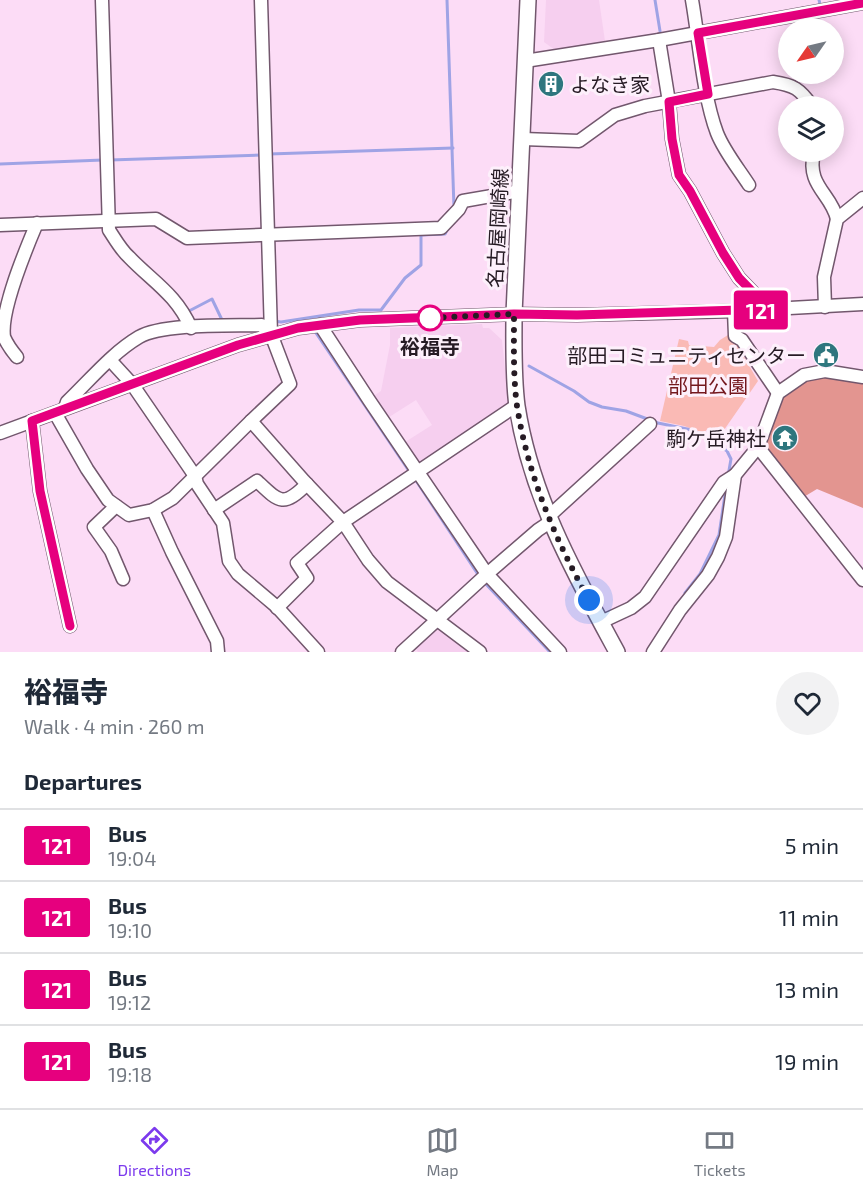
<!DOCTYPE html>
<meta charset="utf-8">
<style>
body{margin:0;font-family:"Exo 2","Noto Sans JP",sans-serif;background:#f2f2f3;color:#1f2937;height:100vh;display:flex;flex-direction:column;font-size:22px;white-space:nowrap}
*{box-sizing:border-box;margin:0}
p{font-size:20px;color:#747a83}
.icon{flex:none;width:33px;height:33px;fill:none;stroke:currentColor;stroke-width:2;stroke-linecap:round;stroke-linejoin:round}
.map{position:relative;height:652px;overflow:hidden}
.drawer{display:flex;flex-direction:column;background:#fff;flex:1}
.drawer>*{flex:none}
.badge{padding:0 12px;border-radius:4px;font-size:21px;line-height:39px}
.needle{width:39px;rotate:236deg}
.tools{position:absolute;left:778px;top:18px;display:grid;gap:12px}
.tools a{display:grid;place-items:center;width:66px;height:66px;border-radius:50%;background:#fff;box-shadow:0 3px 15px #0003;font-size:30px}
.you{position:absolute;width:30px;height:30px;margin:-15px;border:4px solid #fff;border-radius:50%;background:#1a73e8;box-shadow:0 0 0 9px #1a73e833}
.map>.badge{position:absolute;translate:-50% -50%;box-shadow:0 0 0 3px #fff}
h2{padding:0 24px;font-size:22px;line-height:54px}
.round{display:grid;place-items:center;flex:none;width:63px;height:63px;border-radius:32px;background:#f2f2f3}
.overview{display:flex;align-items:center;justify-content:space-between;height:102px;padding:0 24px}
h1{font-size:28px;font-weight:800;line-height:45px}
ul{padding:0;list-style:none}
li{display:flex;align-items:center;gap:18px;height:72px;padding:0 24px;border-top:2px solid #e0e1e3}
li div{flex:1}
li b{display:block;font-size:22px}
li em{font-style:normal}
li .badge{min-width:66px;font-weight:700;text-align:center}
.tab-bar{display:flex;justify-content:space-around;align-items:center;height:84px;border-top:2px solid #e0e1e3;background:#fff;font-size:16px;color:#747a83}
.tab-bar a{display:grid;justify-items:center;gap:3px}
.tab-bar .on{color:#7c3aed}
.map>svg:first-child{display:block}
</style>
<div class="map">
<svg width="863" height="652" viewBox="0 0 863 652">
<rect width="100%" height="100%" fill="#fcdcf6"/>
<g fill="#f6cfef">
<polygon points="546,0 599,0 605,41 555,50 544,42"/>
<polygon points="482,324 483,328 489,328 502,340 509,408 419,468 402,444 432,425 416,400 386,419 372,397 381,391 390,345 390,328"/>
<polygon points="438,628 441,628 473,652 418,652 416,649"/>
</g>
<polygon fill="#fabab5" points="728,335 736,343 758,381 724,430 708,428 704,433 684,426 660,421 679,339 688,341 689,345 714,347 720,340"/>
<polygon fill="#e39590" points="813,375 845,379 863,383 863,508 817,489 802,498 763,446 781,398 789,389"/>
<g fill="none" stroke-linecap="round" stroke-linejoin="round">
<g stroke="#9fa3e5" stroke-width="3">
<polyline points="447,0 454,208"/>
<polyline points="655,0 660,31"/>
<polyline points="819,0 820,4"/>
<polyline points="269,154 453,148"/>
<polyline points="110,160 262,155"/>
<polyline points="0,164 103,160"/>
<polyline points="189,311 212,299 223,322"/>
<polyline points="274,321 281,322 359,310 381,310 405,278 421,265 421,235 445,234 448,228"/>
<polyline points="314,330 411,474"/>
<polyline points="529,366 574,391 589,402 602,407 626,411 658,423 692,430 710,439 727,451 731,459 728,476"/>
<polyline points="415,479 479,576"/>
<polyline points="483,581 550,652"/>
<polyline points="685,593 700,574 719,535 726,488"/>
</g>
<g stroke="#72576d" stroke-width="15">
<g id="minor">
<path d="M102,0L109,230C115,239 121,250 129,257C153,282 176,294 191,328"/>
<path d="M692,0C699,40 703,96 717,133C724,151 738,168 749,185"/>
<polyline points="801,28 804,14"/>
<polyline points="659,40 669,102 672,139 679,175 690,191 723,253 739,278 769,309"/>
<polyline points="525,61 659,40 863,3"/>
<path d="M523,139L579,141L615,115L645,106L773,82C794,85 800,89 812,106"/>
<path d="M814,152C806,186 831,193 837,219"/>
<polyline points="0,225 156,219 187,238 441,228 459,209 463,201 520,191"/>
<polyline points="825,307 824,277 837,219 863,198"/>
<polyline points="734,311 735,336 742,340 778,393"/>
<polyline points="320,325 369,400 487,574 560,652"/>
<path d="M17,357C12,351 7,344 4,337C0,310 26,249 37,223"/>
<polyline points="110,360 132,384 195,476 197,484 223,523 229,561 238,574 277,607 318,652"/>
<path d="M65,408L67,402C90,380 112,353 139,337C163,323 232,326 262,325L269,335"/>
<polyline points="55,413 87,469 108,500 129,515 153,510 173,498 251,421 304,481 343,522 368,560 387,582 480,652"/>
<polyline points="32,421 40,491 70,626"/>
<polyline points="251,421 290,384 271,334 261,0"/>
<polyline points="0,433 238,345 298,328 360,320 514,314 577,315 734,311 863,304"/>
<polyline points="758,447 863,580"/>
<polyline points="116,506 94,527 111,551 123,579"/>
<polyline points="153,510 172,552 217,641 218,652"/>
<path d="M214,510L257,481C279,502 283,508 307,484"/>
<polyline points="548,517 650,424"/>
<polyline points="277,608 307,578 297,563 343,522 517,405"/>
<polyline points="601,622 631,608 645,597 724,482 735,475"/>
<polyline points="402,652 487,574 538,530 550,522"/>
<polyline points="653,652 680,610 708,575 718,557 726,537 735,475 758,447 778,393 804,375 825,371 863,377"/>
</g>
</g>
<g stroke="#72576d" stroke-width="18">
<path id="major" d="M528,0L514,314C514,345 513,376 517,406C531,496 574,573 617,652"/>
</g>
<use href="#minor" stroke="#fff" stroke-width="12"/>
<use href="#major" stroke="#fff" stroke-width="15"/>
</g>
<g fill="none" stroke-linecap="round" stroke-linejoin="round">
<g stroke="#fff" stroke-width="14">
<polyline id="line" points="70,626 40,491 32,421 238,345 298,328 360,320 514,314 577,315 769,309 739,278 723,253 690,191 679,175 672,139 669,102 708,94 698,33 863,3"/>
</g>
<use href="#line" stroke="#e6007e" stroke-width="9"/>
<path stroke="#261b24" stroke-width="6" stroke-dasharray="0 10.8" d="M430,318H426L514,314C514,345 513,376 517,406C528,476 555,539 589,600"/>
</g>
<defs>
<g id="building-disc" transform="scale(1.35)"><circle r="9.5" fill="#2e767e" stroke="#fdf0fb"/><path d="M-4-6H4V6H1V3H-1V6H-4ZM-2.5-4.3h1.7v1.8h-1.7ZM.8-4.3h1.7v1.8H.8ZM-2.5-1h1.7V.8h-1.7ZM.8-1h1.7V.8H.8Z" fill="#fff"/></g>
<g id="civic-disc" transform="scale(1.35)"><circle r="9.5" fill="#2e767e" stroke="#fdf0fb"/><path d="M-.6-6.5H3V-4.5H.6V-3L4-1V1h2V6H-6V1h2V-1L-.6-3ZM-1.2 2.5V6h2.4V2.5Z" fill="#fff"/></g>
<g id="temple-disc" transform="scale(1.35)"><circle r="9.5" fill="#2e767e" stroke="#fdf0fb"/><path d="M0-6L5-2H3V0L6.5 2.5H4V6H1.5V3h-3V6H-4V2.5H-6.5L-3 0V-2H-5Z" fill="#fff"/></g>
</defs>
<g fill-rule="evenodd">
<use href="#building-disc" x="551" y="84"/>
<use href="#civic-disc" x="826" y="355"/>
<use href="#temple-disc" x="785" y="438"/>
</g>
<circle fill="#fff" stroke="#e6007e" stroke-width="3" cx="430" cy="318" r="12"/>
<g text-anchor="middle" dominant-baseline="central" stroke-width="6" stroke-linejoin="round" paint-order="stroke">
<g font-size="20" fill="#261b24" stroke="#fdf0fb" text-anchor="end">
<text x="570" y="84" text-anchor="start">よなき家</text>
<text x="806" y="355">部田コミュニティセンター</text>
<text x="766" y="438">駒ケ岳神社</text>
</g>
<g font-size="20" fill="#261b24" stroke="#fdf0fb">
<text transform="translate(497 228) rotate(-87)">名古屋岡崎線</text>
</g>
<g font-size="20" font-weight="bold" fill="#261b24" stroke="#fdf0fb">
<text x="430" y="346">裕福寺</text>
</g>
<g font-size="20" fill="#74181d" stroke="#fdf0fb">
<text x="708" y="385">部田公園</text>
</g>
</g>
</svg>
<div class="tools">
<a><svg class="needle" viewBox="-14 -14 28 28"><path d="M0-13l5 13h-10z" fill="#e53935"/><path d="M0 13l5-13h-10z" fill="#747a83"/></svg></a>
<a><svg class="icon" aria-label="layers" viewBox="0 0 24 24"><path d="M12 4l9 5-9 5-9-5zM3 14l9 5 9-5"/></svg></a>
</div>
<div class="you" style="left:589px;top:600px"></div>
<b class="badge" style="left:761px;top:310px;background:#e6007e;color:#fff">121</b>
</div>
<section class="drawer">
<div class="overview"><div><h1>裕福寺</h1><p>Walk · 4 min · 260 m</p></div><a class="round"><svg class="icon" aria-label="heart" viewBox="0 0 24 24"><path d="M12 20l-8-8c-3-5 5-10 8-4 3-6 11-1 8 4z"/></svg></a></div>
<h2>Departures</h2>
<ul>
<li><span class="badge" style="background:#e6007e;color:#fff">121</span><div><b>Bus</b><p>19:04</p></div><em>5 min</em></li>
<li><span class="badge" style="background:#e6007e;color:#fff">121</span><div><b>Bus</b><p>19:10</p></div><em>11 min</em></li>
<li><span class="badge" style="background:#e6007e;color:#fff">121</span><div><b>Bus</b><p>19:12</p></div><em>13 min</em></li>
<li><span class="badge" style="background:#e6007e;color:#fff">121</span><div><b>Bus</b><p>19:18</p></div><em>19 min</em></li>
</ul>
</section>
<nav class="tab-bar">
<a class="on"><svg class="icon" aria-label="directions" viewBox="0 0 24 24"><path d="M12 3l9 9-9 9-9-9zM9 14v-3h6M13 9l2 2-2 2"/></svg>Directions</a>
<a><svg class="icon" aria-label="map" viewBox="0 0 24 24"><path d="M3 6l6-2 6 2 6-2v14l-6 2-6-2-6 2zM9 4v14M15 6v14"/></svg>Map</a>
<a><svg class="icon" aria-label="tickets" viewBox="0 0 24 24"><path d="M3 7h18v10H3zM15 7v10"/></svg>Tickets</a>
</nav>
